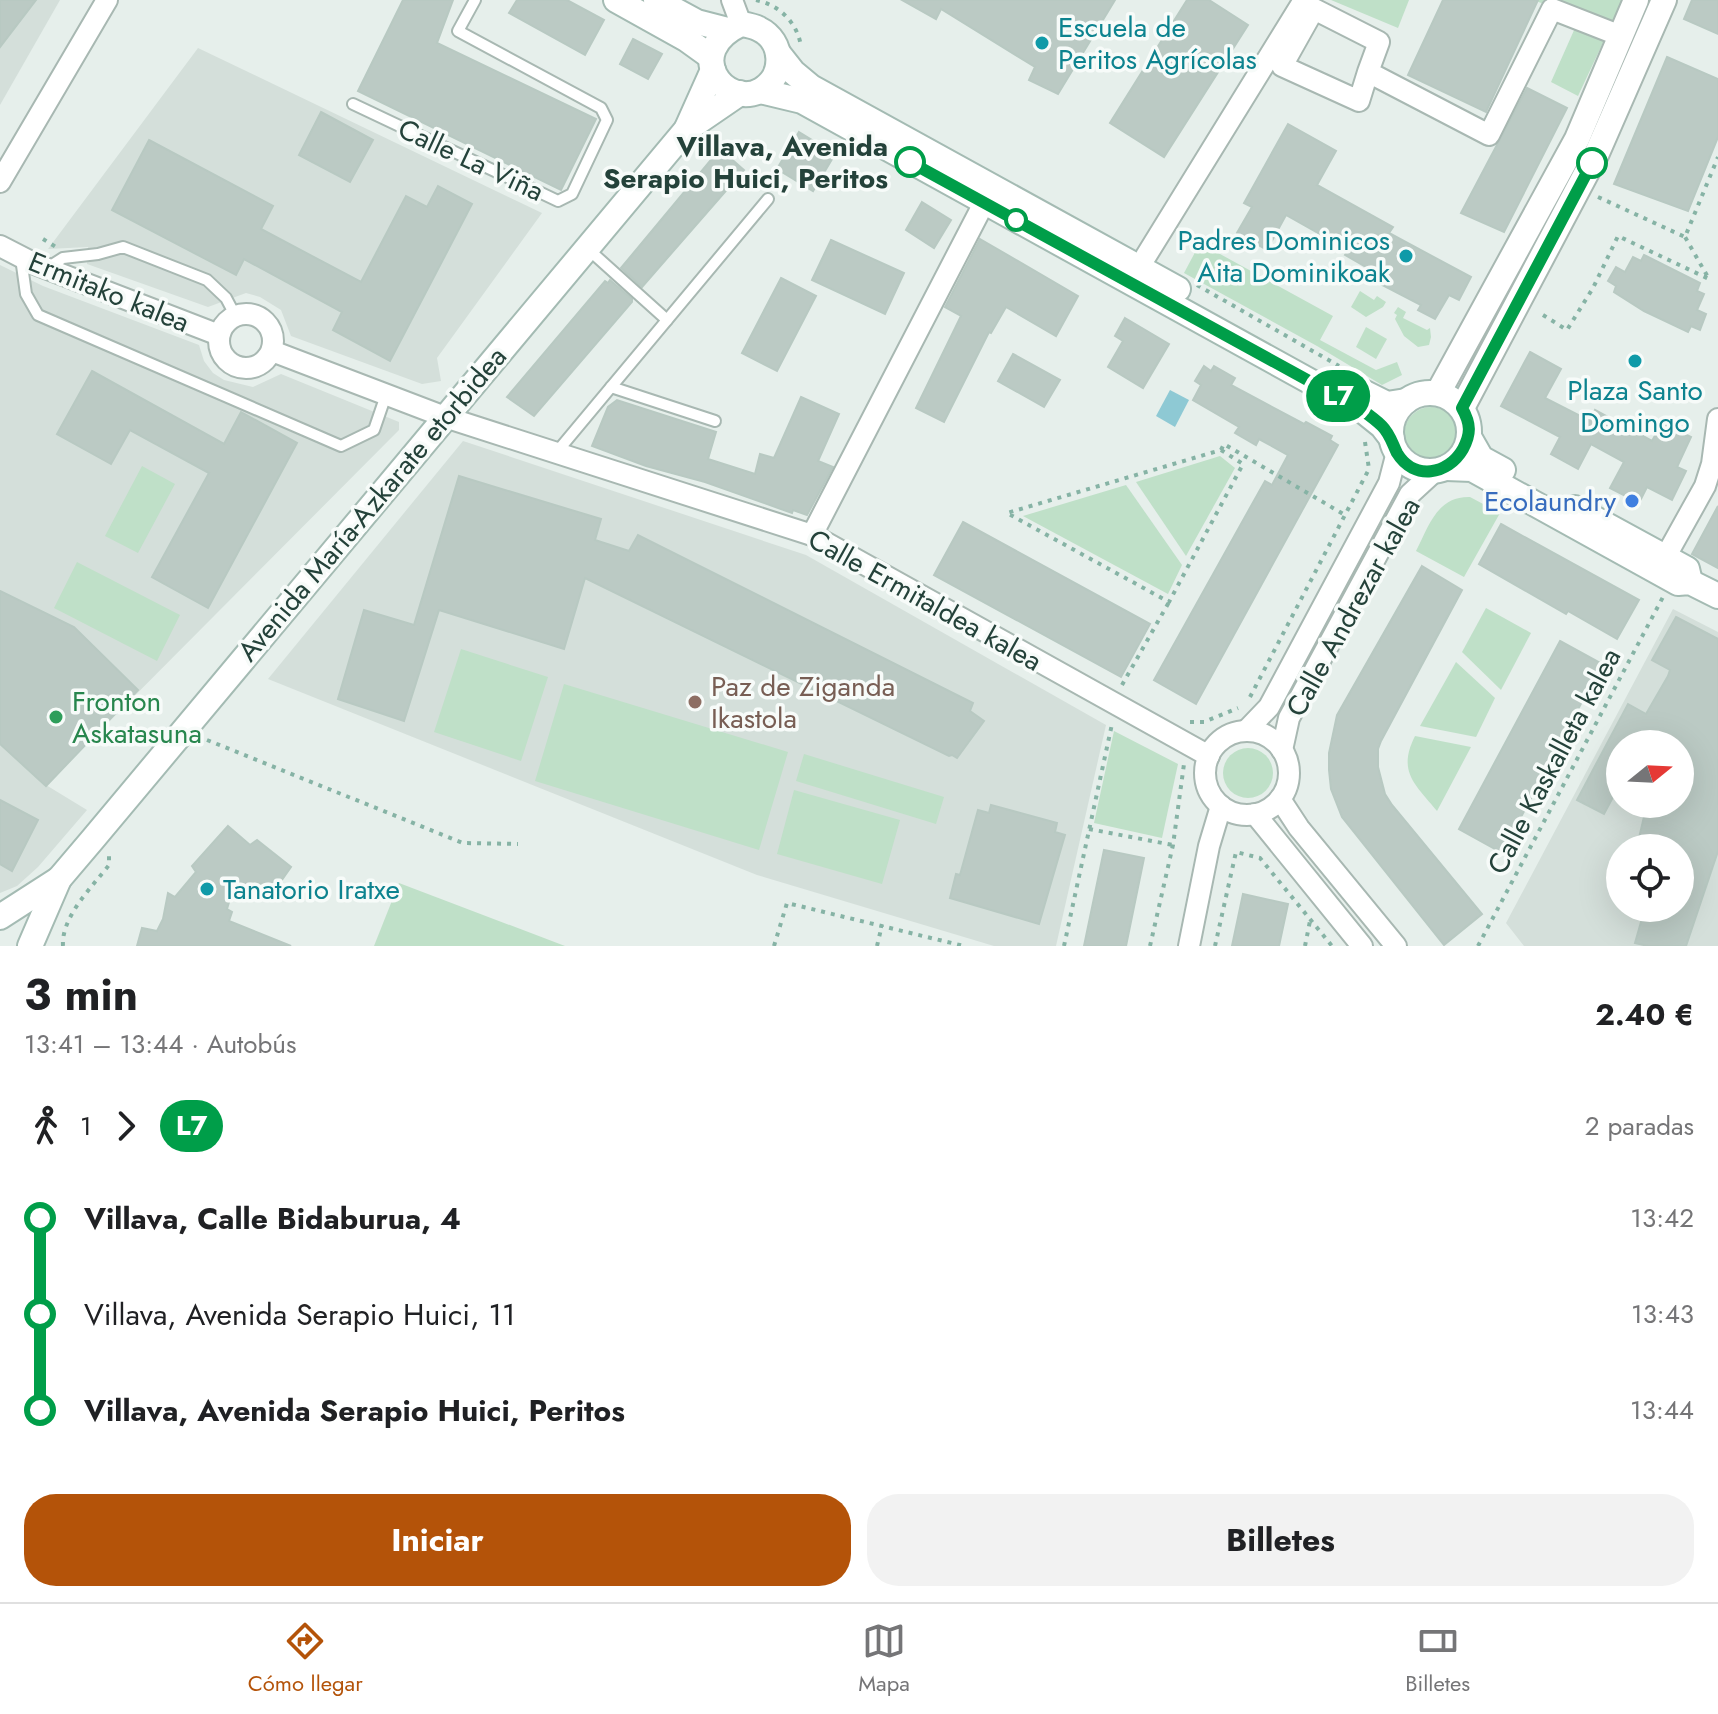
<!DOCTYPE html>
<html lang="es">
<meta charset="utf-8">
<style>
body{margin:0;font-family:Jost,sans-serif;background:#f2f2f2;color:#202124;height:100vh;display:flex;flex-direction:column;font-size:30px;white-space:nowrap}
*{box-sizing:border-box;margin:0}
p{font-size:26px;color:#757577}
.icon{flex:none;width:44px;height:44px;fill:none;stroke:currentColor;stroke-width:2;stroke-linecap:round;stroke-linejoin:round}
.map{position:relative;height:946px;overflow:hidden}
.drawer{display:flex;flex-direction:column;background:#fff;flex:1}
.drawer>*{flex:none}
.badge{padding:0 16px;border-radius:26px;font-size:28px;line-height:52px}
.needle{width:52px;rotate:72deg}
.fabs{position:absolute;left:1606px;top:730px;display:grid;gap:16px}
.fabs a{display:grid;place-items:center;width:88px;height:88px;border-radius:50%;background:#fff;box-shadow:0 8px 32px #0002;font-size:40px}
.map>.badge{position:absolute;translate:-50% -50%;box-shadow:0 0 0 4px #fff}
.legs{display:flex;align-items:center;gap:12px;height:88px;padding:0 24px;font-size:26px}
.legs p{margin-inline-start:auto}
.summary{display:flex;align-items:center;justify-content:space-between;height:136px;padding:0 24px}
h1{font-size:44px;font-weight:700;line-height:60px}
.primary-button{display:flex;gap:16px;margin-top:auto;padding:16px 24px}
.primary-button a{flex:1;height:92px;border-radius:32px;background:#b45309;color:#fff;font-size:32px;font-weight:700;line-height:92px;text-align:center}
.primary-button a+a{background:#f2f2f2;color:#202124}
ul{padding:0 24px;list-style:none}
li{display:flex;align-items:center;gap:28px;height:96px;font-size:30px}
li i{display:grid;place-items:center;width:12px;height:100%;margin:0 10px;background:currentColor}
li i::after{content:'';width:20px;height:20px;margin:-10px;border:6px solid;border-radius:50%;background:#fff}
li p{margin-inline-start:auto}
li:first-child i{background:linear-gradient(#0000 50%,currentColor 0)}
li:last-child i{background:linear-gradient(currentColor 50%,#0000 0)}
.tab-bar{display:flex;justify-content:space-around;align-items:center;height:112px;border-top:2px solid #e0e0e0;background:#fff;font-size:22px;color:#757577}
.tab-bar a{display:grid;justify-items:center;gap:4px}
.tab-bar .on{color:#b45309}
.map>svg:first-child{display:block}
</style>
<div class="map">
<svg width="1718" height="946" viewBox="0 0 1718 946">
<rect width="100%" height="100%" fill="#e6efeb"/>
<g fill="#d4dfda" fill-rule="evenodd">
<polygon points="0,0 60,0 0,105"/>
<polygon points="198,48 542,213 437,358 441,381 422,384 291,336 281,310 260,297 246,293 208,307 87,264 88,247 48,249"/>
<polygon points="0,265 43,286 199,345 204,361 213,373 224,380 253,387 281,374 399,422 399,430 46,785 87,810 38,867 17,886 0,893"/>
<polygon points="463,441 806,555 1106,725 1056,946 994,946 757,875 268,679"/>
<path d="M1673,609L1718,632V946H1524L1506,923ZM1620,744H1680V804H1620ZM1620,848H1680V908H1620Z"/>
</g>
<g fill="#bfe0c8">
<polygon points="1331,0 1409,0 1398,28"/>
<polygon points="1534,0 1623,0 1578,96 1551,82 1579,19"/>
<polygon points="1551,200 1562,208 1475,369 1461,365"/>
<polygon points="1200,243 1333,316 1320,340 1376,370 1397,362 1402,375 1382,385 1317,346 1184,273"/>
<polygon points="1360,291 1374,300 1377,296 1386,302 1383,307 1366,317 1351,307"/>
<polygon points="1398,307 1406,312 1403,318 1427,330 1430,328 1431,337 1429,345 1418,347 1404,336 1395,319 1397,315 1394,313"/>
<polygon points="1366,327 1387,339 1376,359 1356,347"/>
<circle cx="1431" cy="434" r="27"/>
<polygon points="1220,456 1235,468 1186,556 1136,482"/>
<polygon points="142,466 175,484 138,553 105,536"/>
<polygon points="1126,485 1182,565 1168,594 1023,516"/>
<path d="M1470,497L1500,513L1464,577L1416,551C1429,526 1437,496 1470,497Z"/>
<polygon points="77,562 180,615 157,661 54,608"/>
<polygon points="1486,608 1531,633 1501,690 1462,652"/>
<polygon points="461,649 548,677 521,761 434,732"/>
<polygon points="1456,662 1495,698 1476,737 1420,726"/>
<polygon points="564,684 788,752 759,850 535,781"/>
<polygon points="1114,731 1178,764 1162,838 1094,823"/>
<path d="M1415,736L1471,747L1437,811C1415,784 1397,772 1415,736Z"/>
<circle cx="1248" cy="773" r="25"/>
<polygon points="804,754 944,797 936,824 796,781"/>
<polygon points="794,790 900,820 882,884 777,854"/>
<polygon points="399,883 565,946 374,946"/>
</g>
<polygon fill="#8ec9d4" points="1170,390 1189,400 1175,427 1156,416"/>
<g fill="#bbcac4" stroke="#b8c9c2" stroke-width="2">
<polygon points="0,0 36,0 0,47"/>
<polygon points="403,0 453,0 437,43 596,119 561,190 358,91"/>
<polygon points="517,0 567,0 604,20 585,55 509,13"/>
<polygon points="902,0 1115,0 1058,94 1029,80 1035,67 941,9 936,19"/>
<polygon points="1187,0 1209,0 1248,25 1164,157 1110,123"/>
<polygon points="1443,0 1538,0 1486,112 1408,75"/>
<polygon points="1692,0 1718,0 1718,34 1684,19"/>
<polygon points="633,39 662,54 648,79 620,64"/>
<polygon points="1667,57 1718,79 1718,137 1688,211 1614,184"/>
<polygon points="1527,88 1567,108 1504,232 1461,213"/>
<polygon points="321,112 373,140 350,182 299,155"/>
<polygon points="1288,124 1336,151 1317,185 1393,227 1389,233 1471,277 1459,300 1449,295 1435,319 1418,310 1421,305 1367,277 1371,270 1345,255 1348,250 1286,215 1267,250 1237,233 1252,207 1244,203"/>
<polygon points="799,132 835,154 813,191 777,169"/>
<polygon points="149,140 273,206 261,229 361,282 406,196 427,207 438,186 472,204 390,361 333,330 342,312 244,259 236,275 112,210"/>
<polygon points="720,149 744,170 642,287 621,268"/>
<polygon points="922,202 951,220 934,248 906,230"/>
<polygon points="980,239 1078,296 1056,336 1006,307 991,333 989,332 944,422 916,408 961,316 945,307"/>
<polygon points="831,240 904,273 885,314 812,280"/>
<polygon points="1644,255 1700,283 1697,291 1704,294 1697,310 1706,314 1700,330 1691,326 1688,332 1644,311 1614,292 1616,286 1608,281 1616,267 1625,272 1633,257 1641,261"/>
<polygon points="781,278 816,296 777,371 742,353"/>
<polygon points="610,280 632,299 632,302 534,416 507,397 605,281 608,283"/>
<polygon points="1125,318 1169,344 1143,388 1108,367 1123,341 1115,336"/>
<polygon points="1530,352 1561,369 1545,398 1590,421 1595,410 1652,441 1662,423 1691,437 1677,467 1686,471 1672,500 1647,487 1639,503 1610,488 1624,462 1591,444 1578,469 1551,454 1560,437 1501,406"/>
<polygon points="1013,354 1060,380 1044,407 998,381"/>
<polygon points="1204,366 1211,371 1214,366 1235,378 1231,385 1304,424 1306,422 1332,436 1330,440 1338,445 1196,704 1154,680 1265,481 1272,485 1288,455 1259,439 1256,445 1235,433 1239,427 1193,400 1201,385 1195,381"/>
<polygon points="92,371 224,444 241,412 297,443 208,608 152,577 209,473 130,430 111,464 57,434"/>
<polygon points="801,397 839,414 818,461 833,467 807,515 793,510 792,513 705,482 646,466 592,446 608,407 617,400 716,432 708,459 755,474 760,454 774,458"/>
<polygon points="459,476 601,519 595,540 629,551 638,535 973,703 970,711 984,721 957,758 952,755 949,756 585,578 564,649 439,610 404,721 338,699 364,610 414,625"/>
<polygon points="1718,506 1718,568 1692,554"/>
<polygon points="963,522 1150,624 1121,677 934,575"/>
<polygon points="1501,524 1639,600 1617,639 1568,611 1566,614 1479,564"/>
<polygon points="1422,566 1462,590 1381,741 1378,749 1378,767 1385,794 1392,805 1482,914 1444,945 1342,817 1331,789 1329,770 1329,753 1337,715"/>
<polygon points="0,591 74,627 138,690 46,786 0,744"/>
<polygon points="1676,617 1718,639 1718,851 1686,946 1648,946 1635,943 1645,908 1680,908 1680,848 1663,848 1664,844 1639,838 1647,804 1680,804 1680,744 1620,744 1620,784 1604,814 1577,800 1628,704 1646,714 1668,676 1670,670 1652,660"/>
<polygon points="1560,641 1602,664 1502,853 1459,829"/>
<polygon points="0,800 38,820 12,871 0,864"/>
<polygon points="991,805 1057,823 1055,832 1065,835 1039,924 950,898 956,874 960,875 978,810 989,813"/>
<polygon points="228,826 250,845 257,840 291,867 279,884 234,885 227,909 232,912 229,921 291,946 137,946 142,928 157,931 163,919 168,893 175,897 196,872 192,866"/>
<polygon points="1104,850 1144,858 1126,946 1084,946"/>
<polygon points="1243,894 1288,904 1279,946 1232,946"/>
</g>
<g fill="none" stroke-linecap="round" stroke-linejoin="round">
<g stroke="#a8b8b2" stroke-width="14">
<g id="service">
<polyline points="353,104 558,201 572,194 607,120 601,108 458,31 475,0"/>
<polyline points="588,249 667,320"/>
<polyline points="21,258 26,294 38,315 341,446 374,430 386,395"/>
<polyline points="45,264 52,265 63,258 98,254 123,247 207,280 226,298 235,315"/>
<polyline points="611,387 715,421"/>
<polyline points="556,453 768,199"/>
</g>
</g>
<g stroke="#a8b8b2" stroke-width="24">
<g id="minor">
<polyline points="732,0 741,24"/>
<polyline points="1368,72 1359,101 1282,66 1314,9 1379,42 1368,72 1489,135 1552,9 1621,36"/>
<polyline points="0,182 107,0"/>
<polyline points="0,246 35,264 219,335"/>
<polyline points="1146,256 1304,0"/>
<circle cx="246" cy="341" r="27"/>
<polyline points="272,351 445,417 812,535 1209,756"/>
<polyline points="812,535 984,203"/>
<polyline points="1666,556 1705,486 1712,464 1718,419"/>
<polyline points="1246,731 1269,707 1389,483 1397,452"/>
<circle cx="1247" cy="773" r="42"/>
<polyline points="1282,750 1289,718 1410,494 1435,471"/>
<polyline points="1280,799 1299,828 1396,946"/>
<polyline points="1255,814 1362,946"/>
<polyline points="1189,946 1209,846 1221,806"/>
</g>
</g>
<g stroke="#a8b8b2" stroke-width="28">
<g id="tertiary">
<polyline points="1438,393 1577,139 1636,0"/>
<polyline points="1462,408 1597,153 1664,0"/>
</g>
</g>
<g stroke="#a4bbb3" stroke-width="28">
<g id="secondary">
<polyline points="616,0 686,39 711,57"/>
<polyline points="656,0 697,22 728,30"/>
<path d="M741,24C747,25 754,26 759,29C784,41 785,76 761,90C725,110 681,52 741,24Z"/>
<polyline points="778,53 793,72 811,87 1178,289"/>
<polyline points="760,91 802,101 1362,410 1382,426 1392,439"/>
<polyline points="687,128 713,70"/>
<polyline points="1349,385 1387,404 1406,401"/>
<circle cx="1430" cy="432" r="39"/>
<polyline points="1469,437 1481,458 1503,470"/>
<polyline points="1446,468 1472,469 1678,583 1690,582 1718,596"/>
<polyline points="1575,508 1687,569 1690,582"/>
<polyline points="0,917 59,879"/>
<polyline points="30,946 59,879 93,839 686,130 740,93"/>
</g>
</g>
<g stroke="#86b3a5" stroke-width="4" stroke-dasharray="4 6" stroke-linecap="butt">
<path d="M756,0C779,5 797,22 801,46"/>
<polyline points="1598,197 1685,237 1718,157"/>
<polyline points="43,239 56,247"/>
<polyline points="1197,285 1339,366"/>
<polyline points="1543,315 1567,330 1593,288 1618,236 1709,279 1685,237"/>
<polyline points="1365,442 1369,469"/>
<polygon points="1221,450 1243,464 1169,602 1007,513"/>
<polyline points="1221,450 1224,444 1345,515"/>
<polyline points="1122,685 1169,602"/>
<polyline points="1250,697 1369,469"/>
<polyline points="1190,722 1204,722 1238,708"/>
<polyline points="207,740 463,843 518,844"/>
<polyline points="1089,829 1173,845"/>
<path d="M63,946C61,917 92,887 109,865V855"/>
<polyline points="774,946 787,903 964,946"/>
<polyline points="877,946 882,925"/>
<polyline points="1064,946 1112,724"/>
<polyline points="1150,946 1173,845 1184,764"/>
<polyline points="1215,946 1236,852 1260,858 1332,946"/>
<polyline points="1305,946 1310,921"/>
<polyline points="1478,946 1663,597"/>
</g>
<use href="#service" stroke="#fff" stroke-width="10"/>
<use href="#minor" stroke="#fff" stroke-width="20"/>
<use href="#tertiary" stroke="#fff" stroke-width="24"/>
<use href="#secondary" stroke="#fff" stroke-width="24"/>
</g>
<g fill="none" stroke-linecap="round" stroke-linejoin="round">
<g stroke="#fff" stroke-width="18">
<path id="line-1" d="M910,162L1362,410C1369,415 1376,420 1382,426C1390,434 1392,443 1397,453C1414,481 1448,475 1463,449C1471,434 1471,424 1462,408L1592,163"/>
</g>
<use href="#line-1" stroke="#009e49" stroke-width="12"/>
</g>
<g fill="#0f9aa8" stroke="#f7fbf9" stroke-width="3">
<circle cx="1042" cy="43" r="8"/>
<circle cx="1406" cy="256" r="8"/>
<circle cx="1635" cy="361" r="8"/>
<circle cx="207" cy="889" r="8"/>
</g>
<g fill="#fff" stroke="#009e49" stroke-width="4">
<circle cx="910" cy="162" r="14"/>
<circle cx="1592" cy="163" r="14"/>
<circle cx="1016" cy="220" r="10"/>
</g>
<circle fill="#3f7fe0" stroke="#f7fbf9" stroke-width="3" cx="1632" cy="501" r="8"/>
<circle fill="#8d6e63" stroke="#f7fbf9" stroke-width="3" cx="695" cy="702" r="8"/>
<circle fill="#2e9e5b" stroke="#f7fbf9" stroke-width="3" cx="56" cy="717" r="8"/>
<g text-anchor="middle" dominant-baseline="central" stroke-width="7" stroke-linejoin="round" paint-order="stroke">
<g font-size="28" fill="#0d838f" stroke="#f7fbf9" text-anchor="start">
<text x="1058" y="27">Escuela de<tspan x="1058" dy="32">Peritos Agrícolas</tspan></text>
<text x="1390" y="240" text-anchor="end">Padres Dominicos<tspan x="1390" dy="32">Aita Dominikoak</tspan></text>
<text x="1635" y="390" text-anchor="middle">Plaza Santo<tspan x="1635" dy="32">Domingo</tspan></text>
<text x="223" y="889">Tanatorio Iratxe</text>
</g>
<g font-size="28" font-weight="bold" fill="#24423a" stroke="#f7fbf9" text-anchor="end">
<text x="888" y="146">Villava, Avenida<tspan x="888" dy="32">Serapio Huici, Peritos</tspan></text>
</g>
<g font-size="28" fill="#24423a" stroke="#f7fbf9">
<text transform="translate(471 160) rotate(25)">Calle La Viña</text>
<text transform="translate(109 292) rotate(22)">Ermitako kalea</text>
<text transform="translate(372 504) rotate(-50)">Avenida María-Azkarate etorbidea</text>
<text transform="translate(925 600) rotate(29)">Calle Ermitaldea kalea</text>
<text transform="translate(1353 607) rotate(-61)">Calle Andrezar kalea</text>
<text transform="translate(1554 761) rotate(-62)">Calle Kaskalleta kalea</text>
</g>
<g font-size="28" fill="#366cbe" stroke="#f7fbf9" text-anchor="end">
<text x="1616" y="501">Ecolaundry</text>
</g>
<g font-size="28" fill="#785e54" stroke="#f7fbf9" text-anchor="start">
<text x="711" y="686">Paz de Ziganda<tspan x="711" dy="32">Ikastola</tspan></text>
</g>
<g font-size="28" fill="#27864d" stroke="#f7fbf9" text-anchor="start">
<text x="72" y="701">Fronton<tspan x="72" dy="32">Askatasuna</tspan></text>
</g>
</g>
</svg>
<div class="fabs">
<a><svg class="needle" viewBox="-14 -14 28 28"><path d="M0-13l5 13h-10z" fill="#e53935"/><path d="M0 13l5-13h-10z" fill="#757577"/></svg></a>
<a><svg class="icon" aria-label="locate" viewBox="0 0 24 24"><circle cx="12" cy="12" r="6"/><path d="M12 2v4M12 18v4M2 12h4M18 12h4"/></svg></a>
</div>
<b class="badge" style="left:1338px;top:396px;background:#009e49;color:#fff">L7</b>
</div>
<section class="drawer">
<div class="summary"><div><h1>3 min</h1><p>13:41 – 13:44 · Autobús</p></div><b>2.40 €</b></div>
<div class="legs"><svg class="icon" aria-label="walk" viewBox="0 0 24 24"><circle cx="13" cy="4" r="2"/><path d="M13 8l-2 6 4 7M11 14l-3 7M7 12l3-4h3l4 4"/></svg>1<svg class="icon" aria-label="forward" viewBox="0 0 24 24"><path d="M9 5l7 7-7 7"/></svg><b class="badge" style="background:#009e49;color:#fff">L7</b><p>2 paradas</p></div>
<ul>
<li><i style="color:#009e49"></i><b>Villava, Calle Bidaburua, 4</b><p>13:42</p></li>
<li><i style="color:#009e49"></i><span>Villava, Avenida Serapio Huici, 11</span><p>13:43</p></li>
<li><i style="color:#009e49"></i><b>Villava, Avenida Serapio Huici, Peritos</b><p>13:44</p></li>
</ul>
<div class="primary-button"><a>Iniciar</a><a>Billetes</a></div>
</section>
<nav class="tab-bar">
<a class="on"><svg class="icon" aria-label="directions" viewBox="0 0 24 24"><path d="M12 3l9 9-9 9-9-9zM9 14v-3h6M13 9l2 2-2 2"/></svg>Cómo llegar</a>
<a><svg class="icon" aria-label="map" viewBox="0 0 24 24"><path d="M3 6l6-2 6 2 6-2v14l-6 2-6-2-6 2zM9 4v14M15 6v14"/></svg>Mapa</a>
<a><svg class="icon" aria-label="tickets" viewBox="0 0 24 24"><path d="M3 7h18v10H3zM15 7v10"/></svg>Billetes</a>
</nav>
